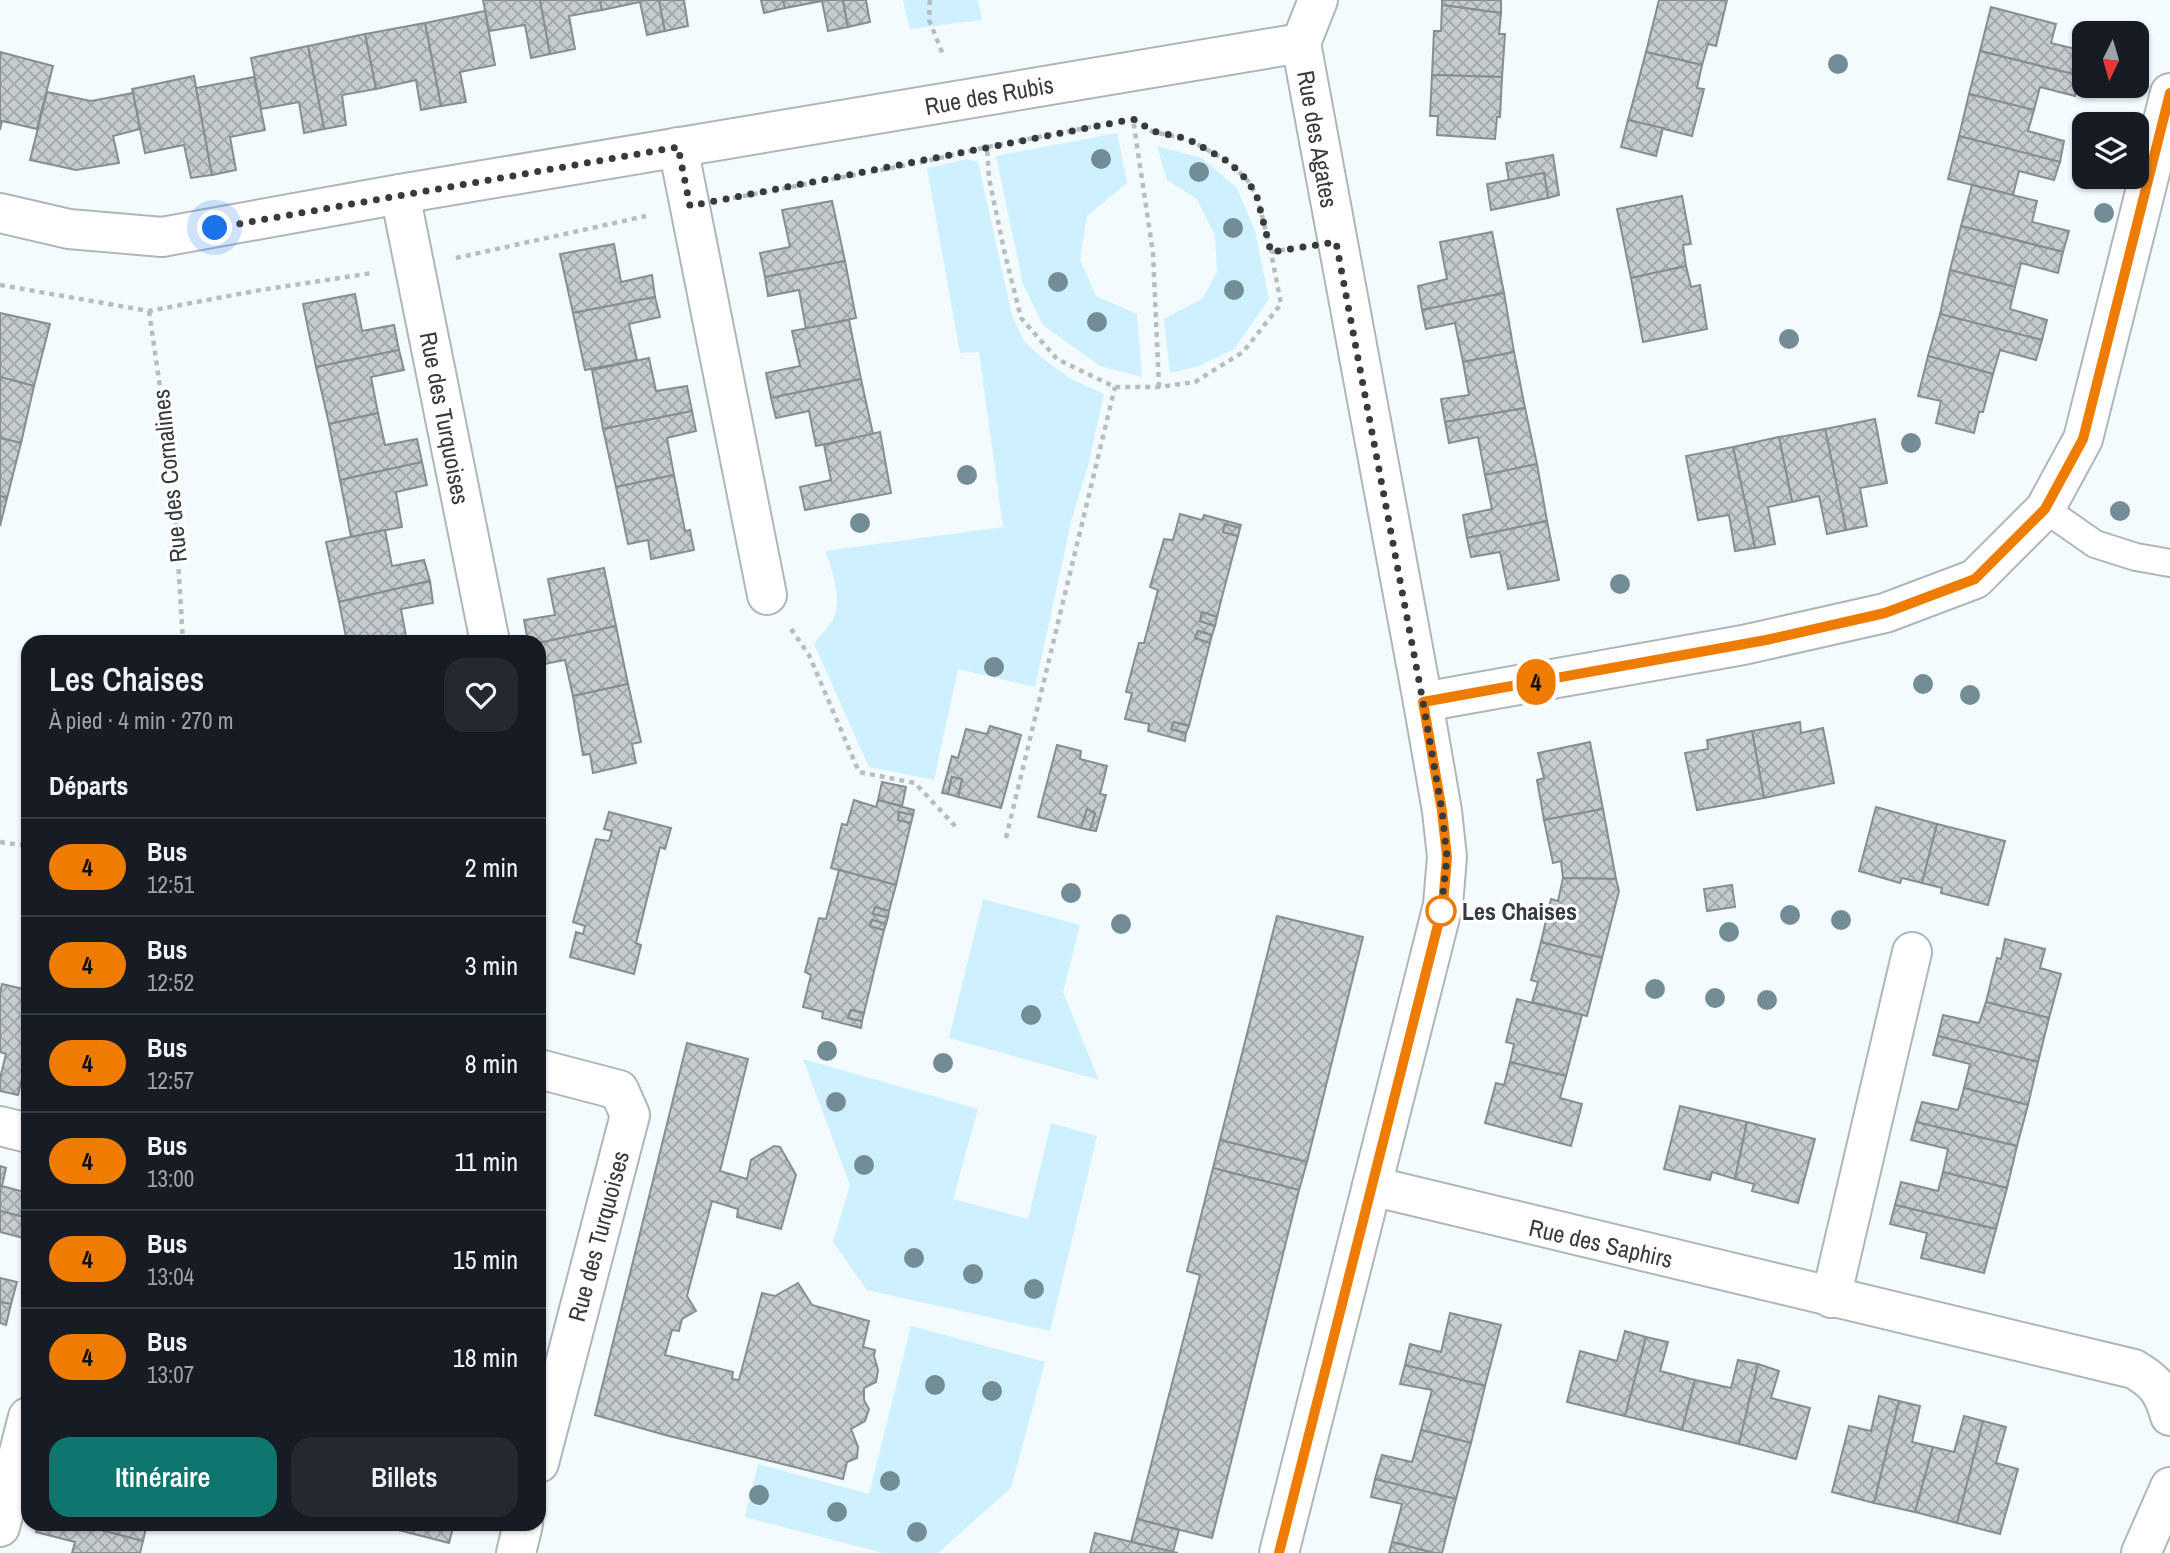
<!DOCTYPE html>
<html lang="fr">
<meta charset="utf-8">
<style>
body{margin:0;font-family:"Archivo Narrow",sans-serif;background:#242831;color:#f1f3f6;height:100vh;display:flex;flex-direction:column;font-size:26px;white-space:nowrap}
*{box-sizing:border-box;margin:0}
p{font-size:23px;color:#9ea1a6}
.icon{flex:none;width:38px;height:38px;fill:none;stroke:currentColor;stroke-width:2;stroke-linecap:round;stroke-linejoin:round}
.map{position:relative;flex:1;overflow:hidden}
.details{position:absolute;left:21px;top:635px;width:525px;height:896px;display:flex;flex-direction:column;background:#171b24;border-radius:21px;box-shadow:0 2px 5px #0004}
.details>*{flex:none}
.badge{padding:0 14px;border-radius:23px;font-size:24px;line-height:46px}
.needle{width:46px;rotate:185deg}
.tools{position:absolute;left:2072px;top:21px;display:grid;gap:14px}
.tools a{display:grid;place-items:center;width:77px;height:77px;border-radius:14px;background:#171b24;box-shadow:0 2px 5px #0004;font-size:35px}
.you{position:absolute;width:35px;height:35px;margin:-18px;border:5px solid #fff;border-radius:50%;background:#1a73e8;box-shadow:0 0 0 10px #1a73e833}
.map>.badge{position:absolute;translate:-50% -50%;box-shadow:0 0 0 4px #fff}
h2{padding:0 28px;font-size:26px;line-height:63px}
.round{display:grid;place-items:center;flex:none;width:74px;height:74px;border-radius:21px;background:#242831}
.head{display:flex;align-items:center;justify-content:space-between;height:119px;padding:0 28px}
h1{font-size:33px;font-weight:600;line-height:52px}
.primary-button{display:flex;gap:14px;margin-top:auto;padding:14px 28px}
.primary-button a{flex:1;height:80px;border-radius:21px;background:#0f766e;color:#fff;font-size:28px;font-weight:600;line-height:80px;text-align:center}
.primary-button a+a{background:#242831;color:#f1f3f6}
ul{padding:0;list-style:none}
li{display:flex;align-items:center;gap:21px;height:98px;padding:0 28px;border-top:2px solid #363941}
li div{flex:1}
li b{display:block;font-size:26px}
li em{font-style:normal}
li .badge{min-width:77px;font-weight:700;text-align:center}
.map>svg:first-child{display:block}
</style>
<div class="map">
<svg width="2170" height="1553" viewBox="0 0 2170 1553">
<defs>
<pattern id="building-cross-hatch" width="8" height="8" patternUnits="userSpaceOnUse" patternTransform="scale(1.75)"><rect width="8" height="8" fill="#c5cccf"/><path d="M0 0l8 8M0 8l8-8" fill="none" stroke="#a1a7a9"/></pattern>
</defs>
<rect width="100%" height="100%" fill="#f3fbfe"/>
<g fill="#cff1ff">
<polygon points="903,0 978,0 982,20 910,29"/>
<polygon points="1117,133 1127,183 1087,216 1080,260 1096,296 1137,314 1142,377 1100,366 1043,325 1023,284 996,156"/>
<polygon points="1157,146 1202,158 1237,188 1255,231 1269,299 1234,349 1199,366 1170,373 1164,319 1203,298 1217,272 1215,235 1197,199 1167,180"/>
<path d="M967,159L978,162L1012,315L1024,341L1041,357L1071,379L1104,394L1088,466L1072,518L1035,687L958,669L934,780L869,767L814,644C820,635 830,626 834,617C842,601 832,566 825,551L1003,527L979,352L960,353L927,168Z"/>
<polygon points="983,899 1080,925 1063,992 1099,1080 949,1038"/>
<polygon points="803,1059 978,1109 953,1199 1028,1219 1051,1123 1097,1136 1050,1331 867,1290 833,1242 850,1185"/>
<polygon points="911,1326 1045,1362 1011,1488 938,1553 883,1553 745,1517 758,1464 869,1494"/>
</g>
<g fill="url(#building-cross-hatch)" stroke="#878e91" stroke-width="2">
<polygon points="483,0 540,0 550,54 531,58 525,25 489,31"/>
<polygon points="540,0 600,0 602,10 569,16 575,49 550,54"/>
<polygon points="600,0 659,0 665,31 647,35 640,2 602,10"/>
<polygon points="659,0 684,0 688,26 665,31"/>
<polygon points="761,0 783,0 785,8 764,13"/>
<polygon points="783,0 843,0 848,27 828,31 822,1 785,8"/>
<polygon points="843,0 866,0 870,22 848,27"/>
<polygon points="1442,0 1501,0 1501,13 1442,5"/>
<polygon points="1659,0 1727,0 1716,46 1708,44 1702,65 1646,52"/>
<polygon points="1442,5 1501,13 1499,34 1505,34 1502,77 1432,75 1434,31 1441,31"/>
<polygon points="1991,7 2056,24 2051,43 2084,51 2081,76 1980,51"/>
<polygon points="485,11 495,65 460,72 466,102 441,106 425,23"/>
<polygon points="425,23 441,106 421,110 416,80 376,89 365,34"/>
<polygon points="365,34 376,89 342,95 346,125 324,129 308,46"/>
<polygon points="308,46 324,129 304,133 299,102 261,109 251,58"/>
<polygon points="1980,51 2081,76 2075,96 2040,87 2034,110 1969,94"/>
<polygon points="0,52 53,66 37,129 2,121 0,130"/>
<polygon points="1646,52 1702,65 1697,88 1704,89 1692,136 1628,120"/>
<polygon points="1432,75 1502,77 1500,117 1497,117 1495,139 1437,135 1438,116 1430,116"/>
<polygon points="194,76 212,175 191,178 184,145 145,153 132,89"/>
<polygon points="254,77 265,130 230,137 236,170 212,175 196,88"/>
<polygon points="47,92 91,101 133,93 140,129 113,136 119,163 76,170 30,160"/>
<polygon points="1969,94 2034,110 2028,131 2064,141 2060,162 1959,136"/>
<polygon points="1628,120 1663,128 1656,156 1621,147"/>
<polygon points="1959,136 2060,162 2054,180 2019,171 2013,195 1948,179"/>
<polygon points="1553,155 1559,195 1548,198 1544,173 1509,181 1506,163"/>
<polygon points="1544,173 1548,198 1491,210 1487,184"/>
<polygon points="1972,185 2037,201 2032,222 2069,231 2063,252 1961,226"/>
<polygon points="1682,196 1691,244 1683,245 1686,266 1631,278 1617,209"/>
<polygon points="832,201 845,261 765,277 760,253 790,247 782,210"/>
<polygon points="1961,226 2063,252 2058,273 2021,263 2015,287 1950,270"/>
<polygon points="1492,232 1504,293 1422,310 1418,286 1447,279 1440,242"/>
<polygon points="614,244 621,282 652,275 655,297 573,313 560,254"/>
<polygon points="845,261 856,318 806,329 799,290 768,296 765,277"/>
<polygon points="1686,266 1691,287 1700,285 1707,329 1643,342 1631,278"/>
<polygon points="1950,270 2015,287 2010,309 2047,320 2042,340 1940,314"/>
<polygon points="1504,293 1514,352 1463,362 1455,323 1426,329 1422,310"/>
<polygon points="355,294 362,331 394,325 399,350 316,367 303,304"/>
<polygon points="655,297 660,317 629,324 637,360 585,370 573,313"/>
<polygon points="0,313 50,324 34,386 0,377"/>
<polygon points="1940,314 2042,340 2036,360 2000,350 1993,374 1928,356"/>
<polygon points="849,320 861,379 771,398 766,373 800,366 792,331"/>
<polygon points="399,350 404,370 371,377 378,413 329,424 316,367"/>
<polygon points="1514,352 1525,408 1445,422 1441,399 1469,395 1463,362"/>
<polygon points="1928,356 1993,374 1983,412 1979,412 1974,433 1936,423 1941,401 1918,396"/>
<polygon points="649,358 656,391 687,386 692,411 603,429 592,370"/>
<polygon points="0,377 34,386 21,443 0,438"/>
<polygon points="861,379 873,434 816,446 809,411 776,418 771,398"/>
<polygon points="1525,408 1537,464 1485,475 1478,437 1449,443 1445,422"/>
<polygon points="692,411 696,431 667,438 674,475 616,487 603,429"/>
<polygon points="378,413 385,445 417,439 422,462 340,480 329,424"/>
<polygon points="1875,419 1887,483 1860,488 1867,526 1846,530 1825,429"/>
<polygon points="1825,429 1846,530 1827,534 1819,496 1792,502 1779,437"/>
<polygon points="880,432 891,493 805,510 800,487 831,480 824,445"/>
<polygon points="1779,437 1792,502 1768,507 1775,544 1755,548 1733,447"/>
<polygon points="0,438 21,443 7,498 0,496"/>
<polygon points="1733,447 1755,548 1735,551 1729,515 1698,520 1686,456"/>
<polygon points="422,462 427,485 396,492 402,527 351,537 340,480"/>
<polygon points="1537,464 1547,521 1467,538 1463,515 1492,509 1485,475"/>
<polygon points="674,475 685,531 690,530 694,550 651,559 648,540 628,544 616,487"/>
<polygon points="0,496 7,498 0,526"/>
<polygon points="1180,514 1202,520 1204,515 1241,525 1240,528 1225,524 1223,532 1238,536 1222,597 1217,617 1202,612 1200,621 1215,626 1212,635 1198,631 1195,638 1210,643 1189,726 1174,722 1171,729 1186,733 1185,741 1148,731 1149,724 1125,719 1132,693 1126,692 1139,643 1144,643 1158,590 1150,587 1164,539 1173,540"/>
<polygon points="1547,521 1559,580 1508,589 1500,552 1471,557 1467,538"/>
<polygon points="1225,524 1240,528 1238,536 1223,532"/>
<polygon points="385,530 392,566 424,560 430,581 339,602 326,542"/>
<polygon points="604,568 616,626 539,643 528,642 524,620 555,615 548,579"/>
<polygon points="430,581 433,603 401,609 407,642 347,642 339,602"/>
<polygon points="1202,612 1217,617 1215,626 1200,621"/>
<polygon points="616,626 628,684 573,696 565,660 539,665 539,643"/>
<polygon points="1198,631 1212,635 1210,643 1195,638"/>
<polygon points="628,684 641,742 632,744 636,763 593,773 590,754 583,755 573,696"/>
<polygon points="1174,722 1189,726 1186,733 1171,729"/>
<polygon points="1800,722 1801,733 1823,728 1834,783 1764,798 1752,731"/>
<polygon points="990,726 1021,735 1001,808 958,797 962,779 952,777 948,794 942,793 952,756 958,758 966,729 987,734"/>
<polygon points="1752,731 1764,798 1697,810 1685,753 1708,749 1707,740"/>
<polygon points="1590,742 1603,809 1544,820 1537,780 1544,778 1538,753"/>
<polygon points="1057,745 1081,751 1080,759 1107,766 1100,794 1106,795 1096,831 1090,830 1095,813 1087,809 1081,828 1038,817"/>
<polygon points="952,777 962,779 958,797 948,794"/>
<polygon points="882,782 906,787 902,806 878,800"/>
<polygon points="854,800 876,807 878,800 914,810 913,815 899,812 898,820 911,823 896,885 831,868 842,824 847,825"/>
<polygon points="1876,807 1937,824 1922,883 1902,878 1900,883 1859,871"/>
<polygon points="1087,809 1095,813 1090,830 1081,828"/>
<polygon points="1603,809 1616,879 1563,878 1561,861 1553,863 1544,820"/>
<polygon points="609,812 671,828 665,849 660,847 636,943 641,945 634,974 570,957 576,932 583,934 585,926 573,922 596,839 609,841 612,831 604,829"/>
<polygon points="899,812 913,815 911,823 898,820"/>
<polygon points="1937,824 2005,841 1988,905 1941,893 1942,888 1922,883"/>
<polygon points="839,870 896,885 889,911 875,907 873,914 888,917 886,924 872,920 870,926 884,930 864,1013 851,1010 848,1018 862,1021 861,1028 822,1018 823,1012 803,1007 811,975 805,972 819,918 826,919"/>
<polygon points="1563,878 1616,879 1619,891 1602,958 1541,942 1551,899 1558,901"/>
<polygon points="1732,885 1735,907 1707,911 1704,889"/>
<polygon points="875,907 889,911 888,917 873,914"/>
<polygon points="1277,916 1363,937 1307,1162 1220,1140"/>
<polygon points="872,920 886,924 884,930 870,926"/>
<polygon points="2005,939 2045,949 2040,968 2061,974 2049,1018 1986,1002 1997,958 2001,959"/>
<polygon points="1541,942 1602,958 1587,1016 1532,1002 1538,982 1531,980"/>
<polygon points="2,984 28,990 28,1053 18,1095 0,1091 0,1078 6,1054 0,1052 0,993"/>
<polygon points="1517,999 1582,1015 1566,1076 1510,1062 1514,1044 1506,1042"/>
<polygon points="1986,1002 2049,1018 2038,1062 1938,1036 1943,1015 1979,1023"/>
<polygon points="851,1010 864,1013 862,1021 848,1018"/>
<polygon points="1938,1036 2038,1062 2028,1105 1964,1088 1970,1064 1933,1055"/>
<polygon points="687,1043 748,1059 720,1171 747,1179 751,1160 774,1146 780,1147 796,1175 781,1229 737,1217 738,1209 712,1201 687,1296 696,1311 682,1319 679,1331 672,1330 665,1355 733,1372 732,1379 739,1380 762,1293 775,1296 798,1283 812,1305 869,1321 863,1347 875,1350 874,1356 878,1370 876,1382 864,1388 864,1400 869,1409 865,1421 851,1429 858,1447 857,1458 847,1462 843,1479 665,1435 595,1415"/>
<polygon points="1510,1062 1566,1076 1560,1098 1582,1104 1571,1146 1485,1123 1496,1083 1504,1085"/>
<polygon points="1964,1088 2028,1105 2017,1146 1916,1122 1922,1102 1958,1110"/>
<polygon points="1680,1106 1747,1122 1735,1179 1712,1172 1710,1180 1664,1169"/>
<polygon points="1747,1122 1815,1139 1798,1203 1752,1191 1754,1184 1735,1179"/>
<polygon points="1916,1122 2017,1146 2007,1188 1943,1172 1948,1149 1911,1140"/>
<polygon points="1220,1140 1307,1162 1299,1190 1213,1168"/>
<polygon points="0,1166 6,1168 2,1186 28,1193 28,1218 0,1211"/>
<polygon points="1213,1168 1299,1190 1212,1538 1137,1519 1200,1275 1187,1271"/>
<polygon points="1943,1172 2007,1188 1996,1229 1895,1205 1901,1182 1938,1191"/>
<polygon points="1895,1205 1996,1229 1984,1273 1921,1258 1927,1233 1890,1224"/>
<polygon points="0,1211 28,1218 27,1239 0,1232"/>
<polygon points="0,1278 17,1282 11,1304 0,1302"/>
<polygon points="0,1302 11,1304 6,1325 0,1323"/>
<polygon points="1450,1313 1501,1325 1485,1386 1405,1365 1410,1344 1441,1352"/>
<polygon points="1625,1331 1646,1337 1625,1416 1567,1402 1580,1351 1617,1361"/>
<polygon points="1646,1337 1668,1342 1660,1371 1695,1380 1682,1430 1625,1416"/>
<polygon points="1738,1360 1758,1364 1739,1444 1682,1430 1695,1380 1731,1388"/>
<polygon points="1758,1364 1779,1371 1771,1398 1810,1408 1796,1459 1739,1444"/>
<polygon points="1405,1365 1485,1386 1471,1443 1421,1430 1432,1390 1400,1384"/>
<polygon points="1879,1396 1899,1401 1874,1503 1832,1492 1849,1426 1871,1431"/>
<polygon points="1899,1401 1920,1406 1912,1442 1933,1447 1915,1512 1874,1503"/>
<polygon points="1964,1416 1983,1421 1957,1523 1915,1512 1933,1447 1954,1452"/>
<polygon points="1983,1421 2006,1427 1996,1463 2018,1469 2000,1534 1957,1523"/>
<polygon points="1421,1430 1471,1443 1456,1499 1375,1479 1382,1455 1412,1462"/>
<polygon points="1375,1479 1456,1499 1442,1553 1434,1553 1392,1542 1402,1504 1371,1497"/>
<polygon points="1137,1519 1179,1530 1173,1552 1131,1542"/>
<polygon points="38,1524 80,1524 143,1541 140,1553 72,1553 75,1542 36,1532"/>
<polygon points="80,1524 147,1524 143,1541"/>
<polygon points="384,1524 454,1524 449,1543 383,1526"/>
<polygon points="1095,1533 1173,1552 1178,1553 1090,1553"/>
<polygon points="1392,1542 1434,1553 1389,1553"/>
</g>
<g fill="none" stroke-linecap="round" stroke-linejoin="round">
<g stroke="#afb6b9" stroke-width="30">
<polyline id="lane" points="2045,509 2095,544 2136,557 2170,563"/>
</g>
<g stroke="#afb6b9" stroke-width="42">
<g id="street">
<polyline points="678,147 767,595"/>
<polyline points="400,194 490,642"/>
<polyline points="0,213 69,229 162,237 400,194 1301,43"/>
<polyline points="1423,702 1743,645 1885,613 1975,579 2045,509 2083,439 2170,93"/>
<polyline points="539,1069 619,1090 630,1115 539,1463"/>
<polyline points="0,1126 28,1133"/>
<path d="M1372,1186L2134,1369C2156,1382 2163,1391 2170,1416"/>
<polyline points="1831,1298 1912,952"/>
<polyline points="0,1527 28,1417"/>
<polyline points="516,1553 523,1524"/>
<polyline points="1279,1553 1443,905 1447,857 1442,811 1423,702 1301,43 1318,0"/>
<polyline points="2141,1553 2170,1487"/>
</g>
</g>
<g stroke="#b7bec0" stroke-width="4.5" stroke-dasharray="5 5" stroke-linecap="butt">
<polyline points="930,0 929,20 944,57"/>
<polyline points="1101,125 987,147 989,178 1004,250 1021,318 1057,359 1115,387 1159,387 1195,382 1243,352 1281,304 1271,252 1294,248"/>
<polyline points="733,198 918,163 987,147"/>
<polyline points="456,258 646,216"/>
<polyline points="0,285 149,311 255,291 372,273"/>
<polyline points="149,311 173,477 183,642"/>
<polyline points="1159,387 1153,253 1133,119 1153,132 1188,139 1229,162 1248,181 1257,196 1271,252"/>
<polyline points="791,629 809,655 859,772 915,783 956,827"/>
<polyline points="1006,838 1115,387"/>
<polyline points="0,842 28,846"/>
</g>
<use href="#lane" stroke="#fff" stroke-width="26"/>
<use href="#street" stroke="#fff" stroke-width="38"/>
</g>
<g fill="#728d96">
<circle cx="1838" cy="64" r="10"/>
<circle cx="1101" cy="159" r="10"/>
<circle cx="1199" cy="172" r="10"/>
<circle cx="2104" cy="213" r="10"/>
<circle cx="1233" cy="228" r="10"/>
<circle cx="1058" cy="282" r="10"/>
<circle cx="1234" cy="290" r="10"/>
<circle cx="1097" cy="322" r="10"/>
<circle cx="1789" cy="339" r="10"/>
<circle cx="1911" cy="443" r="10"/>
<circle cx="967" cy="475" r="10"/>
<circle cx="2120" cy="511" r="10"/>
<circle cx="860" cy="523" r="10"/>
<circle cx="1620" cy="584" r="10"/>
<circle cx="994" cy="667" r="10"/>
<circle cx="1923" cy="684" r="10"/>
<circle cx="1970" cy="695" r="10"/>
<circle cx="1071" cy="893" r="10"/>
<circle cx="1790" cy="915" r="10"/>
<circle cx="1841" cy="920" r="10"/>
<circle cx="1121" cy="924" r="10"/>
<circle cx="1729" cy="932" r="10"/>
<circle cx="1655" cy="989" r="10"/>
<circle cx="1715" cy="998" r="10"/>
<circle cx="1767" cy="1000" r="10"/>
<circle cx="1031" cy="1015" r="10"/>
<circle cx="827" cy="1051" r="10"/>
<circle cx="943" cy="1063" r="10"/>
<circle cx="836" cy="1102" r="10"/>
<circle cx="864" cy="1165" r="10"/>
<circle cx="914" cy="1258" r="10"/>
<circle cx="973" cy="1274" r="10"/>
<circle cx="1034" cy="1289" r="10"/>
<circle cx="935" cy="1385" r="10"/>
<circle cx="992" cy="1391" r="10"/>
<circle cx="890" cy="1481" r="10"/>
<circle cx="759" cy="1495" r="10"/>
<circle cx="837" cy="1512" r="10"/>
<circle cx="917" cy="1532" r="10"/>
</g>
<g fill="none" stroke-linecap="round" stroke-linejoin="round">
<g stroke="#fff" stroke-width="16">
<polyline id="line" points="1279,1553 1443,905 1447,857 1442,811 1423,702 1766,640 1885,613 1975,579 2045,509 2083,439 2170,93"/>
</g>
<use href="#line" stroke="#ee7c00" stroke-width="10"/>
<polyline stroke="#383b3c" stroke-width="7" stroke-dasharray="0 12.6" points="215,228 678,147 690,206 1133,119 1153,131 1188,139 1229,162 1248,181 1257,197 1271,252 1336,242 1423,702 1442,811 1447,857 1441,911"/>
</g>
<circle fill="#fff" stroke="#ee7c00" stroke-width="3.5" cx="1441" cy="911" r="14"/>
<g text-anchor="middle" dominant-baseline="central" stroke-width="6" stroke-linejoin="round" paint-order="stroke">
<g font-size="24" fill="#383b3c" stroke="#fff">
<text transform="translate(989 95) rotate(-10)">Rue des Rubis</text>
<text transform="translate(1318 139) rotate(80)">Rue des Agates</text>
<text transform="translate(445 418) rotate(79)">Rue des Turquoises</text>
<text transform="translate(169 476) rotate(-96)">Rue des Cornalines</text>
<text transform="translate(598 1236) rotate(-75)">Rue des Turquoises</text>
<text transform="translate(1601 1243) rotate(13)">Rue des Saphirs</text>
</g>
<g font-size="24" font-weight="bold" fill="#383b3c" stroke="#fff" text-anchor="start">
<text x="1462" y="911">Les Chaises</text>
</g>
</g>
</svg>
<div class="tools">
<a><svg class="needle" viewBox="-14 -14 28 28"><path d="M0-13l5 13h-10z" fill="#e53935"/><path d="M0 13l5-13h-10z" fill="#9ea1a6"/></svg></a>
<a><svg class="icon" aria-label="layers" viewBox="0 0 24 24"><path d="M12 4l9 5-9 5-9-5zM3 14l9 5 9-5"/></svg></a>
</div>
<div class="you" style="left:215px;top:228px"></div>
<b class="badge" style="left:1536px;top:682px;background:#ee7c00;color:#111">4</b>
<section class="details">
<div class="head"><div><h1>Les Chaises</h1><p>À pied · 4 min · 270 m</p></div><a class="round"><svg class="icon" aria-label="heart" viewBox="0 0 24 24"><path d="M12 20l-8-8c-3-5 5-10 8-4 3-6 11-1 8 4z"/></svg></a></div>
<h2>Départs</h2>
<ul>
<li><span class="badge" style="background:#ee7c00;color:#111">4</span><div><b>Bus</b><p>12:51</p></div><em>2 min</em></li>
<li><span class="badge" style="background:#ee7c00;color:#111">4</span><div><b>Bus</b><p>12:52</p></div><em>3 min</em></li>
<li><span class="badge" style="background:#ee7c00;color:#111">4</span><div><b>Bus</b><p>12:57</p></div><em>8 min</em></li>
<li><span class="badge" style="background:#ee7c00;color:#111">4</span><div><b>Bus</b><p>13:00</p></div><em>11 min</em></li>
<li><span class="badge" style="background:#ee7c00;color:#111">4</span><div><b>Bus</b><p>13:04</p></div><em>15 min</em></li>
<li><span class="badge" style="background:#ee7c00;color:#111">4</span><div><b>Bus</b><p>13:07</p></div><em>18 min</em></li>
</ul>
<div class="primary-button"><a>Itinéraire</a><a>Billets</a></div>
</section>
</div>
